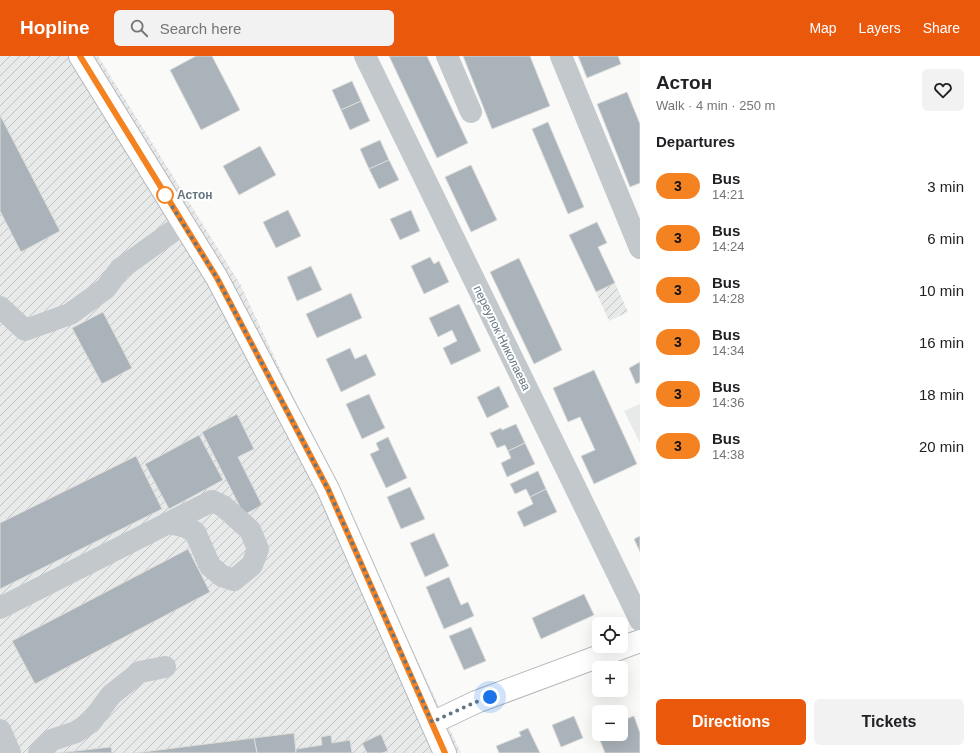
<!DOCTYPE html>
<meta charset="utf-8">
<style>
body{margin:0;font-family:Arial,sans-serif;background:#f2f2f2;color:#202124;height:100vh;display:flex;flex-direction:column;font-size:15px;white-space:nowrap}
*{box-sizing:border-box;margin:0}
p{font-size:13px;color:#757577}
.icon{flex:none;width:22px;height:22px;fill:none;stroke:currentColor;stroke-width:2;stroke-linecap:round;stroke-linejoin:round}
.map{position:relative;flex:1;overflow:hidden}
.sheet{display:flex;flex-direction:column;background:#fff;width:340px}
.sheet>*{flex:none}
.badge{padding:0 8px;border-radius:13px;font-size:14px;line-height:26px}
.tools{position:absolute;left:592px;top:561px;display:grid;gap:8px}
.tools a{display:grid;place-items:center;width:36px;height:36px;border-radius:6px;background:#fff;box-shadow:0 4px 16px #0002;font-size:20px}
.you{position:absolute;width:20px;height:20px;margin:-10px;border:3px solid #fff;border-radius:50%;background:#1a73e8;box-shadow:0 0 0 6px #1a73e833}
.map>.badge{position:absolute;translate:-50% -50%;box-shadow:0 0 0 2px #fff}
h2{padding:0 16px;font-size:15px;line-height:36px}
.round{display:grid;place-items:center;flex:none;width:42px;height:42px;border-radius:6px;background:#f2f2f2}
.head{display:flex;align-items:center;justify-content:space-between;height:68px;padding:0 16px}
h1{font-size:19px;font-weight:600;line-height:30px}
.primary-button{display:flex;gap:8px;margin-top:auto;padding:8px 16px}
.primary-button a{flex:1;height:46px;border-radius:6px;background:#ea580c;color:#fff;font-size:16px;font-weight:600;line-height:46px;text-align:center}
.primary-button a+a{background:#f2f2f2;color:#202124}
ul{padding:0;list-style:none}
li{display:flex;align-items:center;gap:12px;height:52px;padding:0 16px}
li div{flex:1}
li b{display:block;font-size:15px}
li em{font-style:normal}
li .badge{min-width:44px;font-weight:700;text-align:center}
header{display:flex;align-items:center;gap:24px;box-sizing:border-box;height:56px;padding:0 20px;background:#ea580c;color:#fff}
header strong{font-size:19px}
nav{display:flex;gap:22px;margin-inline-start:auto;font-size:14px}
.search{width:280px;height:36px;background:#f2f2f2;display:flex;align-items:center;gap:10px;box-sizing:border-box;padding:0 14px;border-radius:6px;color:#757577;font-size:15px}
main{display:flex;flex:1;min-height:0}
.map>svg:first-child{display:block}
</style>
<header>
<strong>Hopline</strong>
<div class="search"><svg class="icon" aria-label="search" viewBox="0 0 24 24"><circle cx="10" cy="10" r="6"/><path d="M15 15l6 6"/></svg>Search here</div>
<nav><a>Map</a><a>Layers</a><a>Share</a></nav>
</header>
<main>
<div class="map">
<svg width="640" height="697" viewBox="0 0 640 697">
<defs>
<pattern id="industrial-furrows" width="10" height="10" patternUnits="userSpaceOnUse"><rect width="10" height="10" fill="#e8e9e9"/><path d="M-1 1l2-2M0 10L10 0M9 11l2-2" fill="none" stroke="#c0c1c2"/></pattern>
</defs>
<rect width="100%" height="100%" fill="#fafaf8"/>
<polygon fill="#e8e9e9" points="640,348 640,387 624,355"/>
<g fill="url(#industrial-furrows)">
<polygon points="0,0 98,0 240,228 461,697 0,697"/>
<polygon points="615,227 628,256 609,265 596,236"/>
</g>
<g fill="#aab3b9" stroke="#dcdcda">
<polygon points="196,0 212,0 240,54 201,74 170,14"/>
<polygon points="389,0 427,0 468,87 437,102"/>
<polygon points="463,0 530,0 550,50 492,73"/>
<polygon points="578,0 618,0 621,8 587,22"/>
<polygon points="352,25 361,45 341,54 332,34"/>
<polygon points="627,36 640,68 640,127 630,131 597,48"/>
<polygon points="361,45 370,65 350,74 341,54"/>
<polygon points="0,59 60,175 21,196 0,155"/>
<polygon points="548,66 584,151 568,158 532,73"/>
<polygon points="380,84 389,104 369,113 360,93"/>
<polygon points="260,90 276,119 239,139 223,110"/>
<polygon points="389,104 399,124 379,133 369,113"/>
<polygon points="471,109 497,164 471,176 445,121"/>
<polygon points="288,154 301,180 276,192 263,166"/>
<polygon points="411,154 420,175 400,184 390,163"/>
<polygon points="597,166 607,187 598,191 615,227 596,236 569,179"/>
<polygon points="430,201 434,208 439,205 449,226 424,238 411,210"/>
<polygon points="519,202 562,294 534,308 490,216"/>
<polygon points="311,210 322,234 297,245 287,221"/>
<polygon points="351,237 362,262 317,282 306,258"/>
<polygon points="459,248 481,295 451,309 443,292 457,285 452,274 438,281 429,262"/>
<polygon points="103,256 132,312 102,328 72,272"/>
<polygon points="350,292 355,303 366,298 376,319 341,336 326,303"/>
<polygon points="640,306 640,326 636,328 629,312"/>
<polygon points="594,314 637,408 594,428 581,400 595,394 580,361 568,366 553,332"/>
<polygon points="499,330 509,351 487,362 477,341"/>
<polygon points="369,338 385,372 362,383 346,348"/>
<polygon points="237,358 254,393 238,401 262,449 244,459 202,376"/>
<polygon points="516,368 525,387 508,395 505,389 497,392 490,377 501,372 502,374"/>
<polygon points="199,379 223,424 169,453 145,408"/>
<polygon points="388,381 407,422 386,432 370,398 379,394 376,387"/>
<polygon points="525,387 535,408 507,421 501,407 511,402 508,395"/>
<polygon points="136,400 162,453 0,533 0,467"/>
<polygon points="538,415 546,433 530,441 526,433 515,438 510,428"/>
<polygon points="410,431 425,463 401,473 387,441"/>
<polygon points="546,433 557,456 524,471 517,456 533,448 530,441"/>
<polygon points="434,477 449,510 425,521 410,487"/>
<polygon points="640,480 640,496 634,483"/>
<polygon points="188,493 210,536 35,628 12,585"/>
<polygon points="449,521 461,549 468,546 474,560 444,573 426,531"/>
<polygon points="584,538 594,559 541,583 532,562"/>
<polygon points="471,571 486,605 464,614 449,580"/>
<polygon points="574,660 583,682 561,691 552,669"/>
<polygon points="634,660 640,677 640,697 605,697 596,674 599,673 599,678 621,678 621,665"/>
<polygon points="528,672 540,697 499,697 496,690 521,680 519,676"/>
<polygon points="294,677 296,697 257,697 254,682"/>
<polygon points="381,678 388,695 382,697 367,697 362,687"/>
<polygon points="331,679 332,687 350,684 352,697 296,697 296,693 322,689 321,681"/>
<polygon points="254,682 257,697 135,697"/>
<polygon points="111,691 112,697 57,697"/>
</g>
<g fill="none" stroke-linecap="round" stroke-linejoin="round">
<g stroke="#b5babe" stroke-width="24">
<g id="major">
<polyline points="80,0 217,222 328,433 445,697"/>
<polyline points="432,667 476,646 640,585"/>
</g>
</g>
<g stroke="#c3c8cc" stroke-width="22">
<polyline points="365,0 640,564"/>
<polyline points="447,0 471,56"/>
<polyline points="561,0 640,192"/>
<polyline points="0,251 25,274 70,258 106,232 120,213 183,168"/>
<polyline points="0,552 212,445 223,450 250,474 258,493 252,509 234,524 222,520 210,510 195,476 183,470 167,467"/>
<polyline points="0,674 10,697"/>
<polyline points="39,697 52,684 76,676 91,666 111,639 140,616 165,611"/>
</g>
<use href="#major" stroke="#fff" stroke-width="22"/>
</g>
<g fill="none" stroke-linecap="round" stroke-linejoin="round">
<g stroke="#fff" stroke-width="9">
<polyline id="line" points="80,0 217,222 328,433 445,697"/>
</g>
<use href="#line" stroke="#f58220" stroke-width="6"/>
<polyline stroke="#657683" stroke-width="4" stroke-dasharray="0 7.2" points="165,139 217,222 328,433 432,666 476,646 490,641"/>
</g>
<circle fill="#fff" stroke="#f58220" stroke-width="2" cx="165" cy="139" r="8"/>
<g text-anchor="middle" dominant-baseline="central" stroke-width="4" stroke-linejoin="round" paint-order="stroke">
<g font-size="12" font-weight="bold" fill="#657683" stroke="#fff" text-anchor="start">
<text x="177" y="139">Астон</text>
</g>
<g font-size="12" fill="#657683" stroke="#fff">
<text transform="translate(502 282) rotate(64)">переулок Николаева</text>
</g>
</g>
</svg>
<div class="tools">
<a><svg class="icon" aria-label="locate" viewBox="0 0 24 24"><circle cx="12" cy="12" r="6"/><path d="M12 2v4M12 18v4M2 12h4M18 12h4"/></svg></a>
<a>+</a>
<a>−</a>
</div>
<div class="you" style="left:490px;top:641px"></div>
</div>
<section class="sheet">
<div class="head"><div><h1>Астон</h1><p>Walk · 4 min · 250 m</p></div><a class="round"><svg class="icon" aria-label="heart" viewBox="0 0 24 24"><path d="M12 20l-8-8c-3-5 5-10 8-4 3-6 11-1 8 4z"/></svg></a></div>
<h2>Departures</h2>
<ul>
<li><span class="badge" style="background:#f58220;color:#111">3</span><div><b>Bus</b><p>14:21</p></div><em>3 min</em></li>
<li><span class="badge" style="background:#f58220;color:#111">3</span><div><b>Bus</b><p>14:24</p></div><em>6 min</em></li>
<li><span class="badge" style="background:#f58220;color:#111">3</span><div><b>Bus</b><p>14:28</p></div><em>10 min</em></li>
<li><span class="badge" style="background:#f58220;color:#111">3</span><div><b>Bus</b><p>14:34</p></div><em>16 min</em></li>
<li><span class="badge" style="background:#f58220;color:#111">3</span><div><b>Bus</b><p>14:36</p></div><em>18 min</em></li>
<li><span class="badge" style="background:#f58220;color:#111">3</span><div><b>Bus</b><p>14:38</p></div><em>20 min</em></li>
</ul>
<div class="primary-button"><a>Directions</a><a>Tickets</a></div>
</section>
</main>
